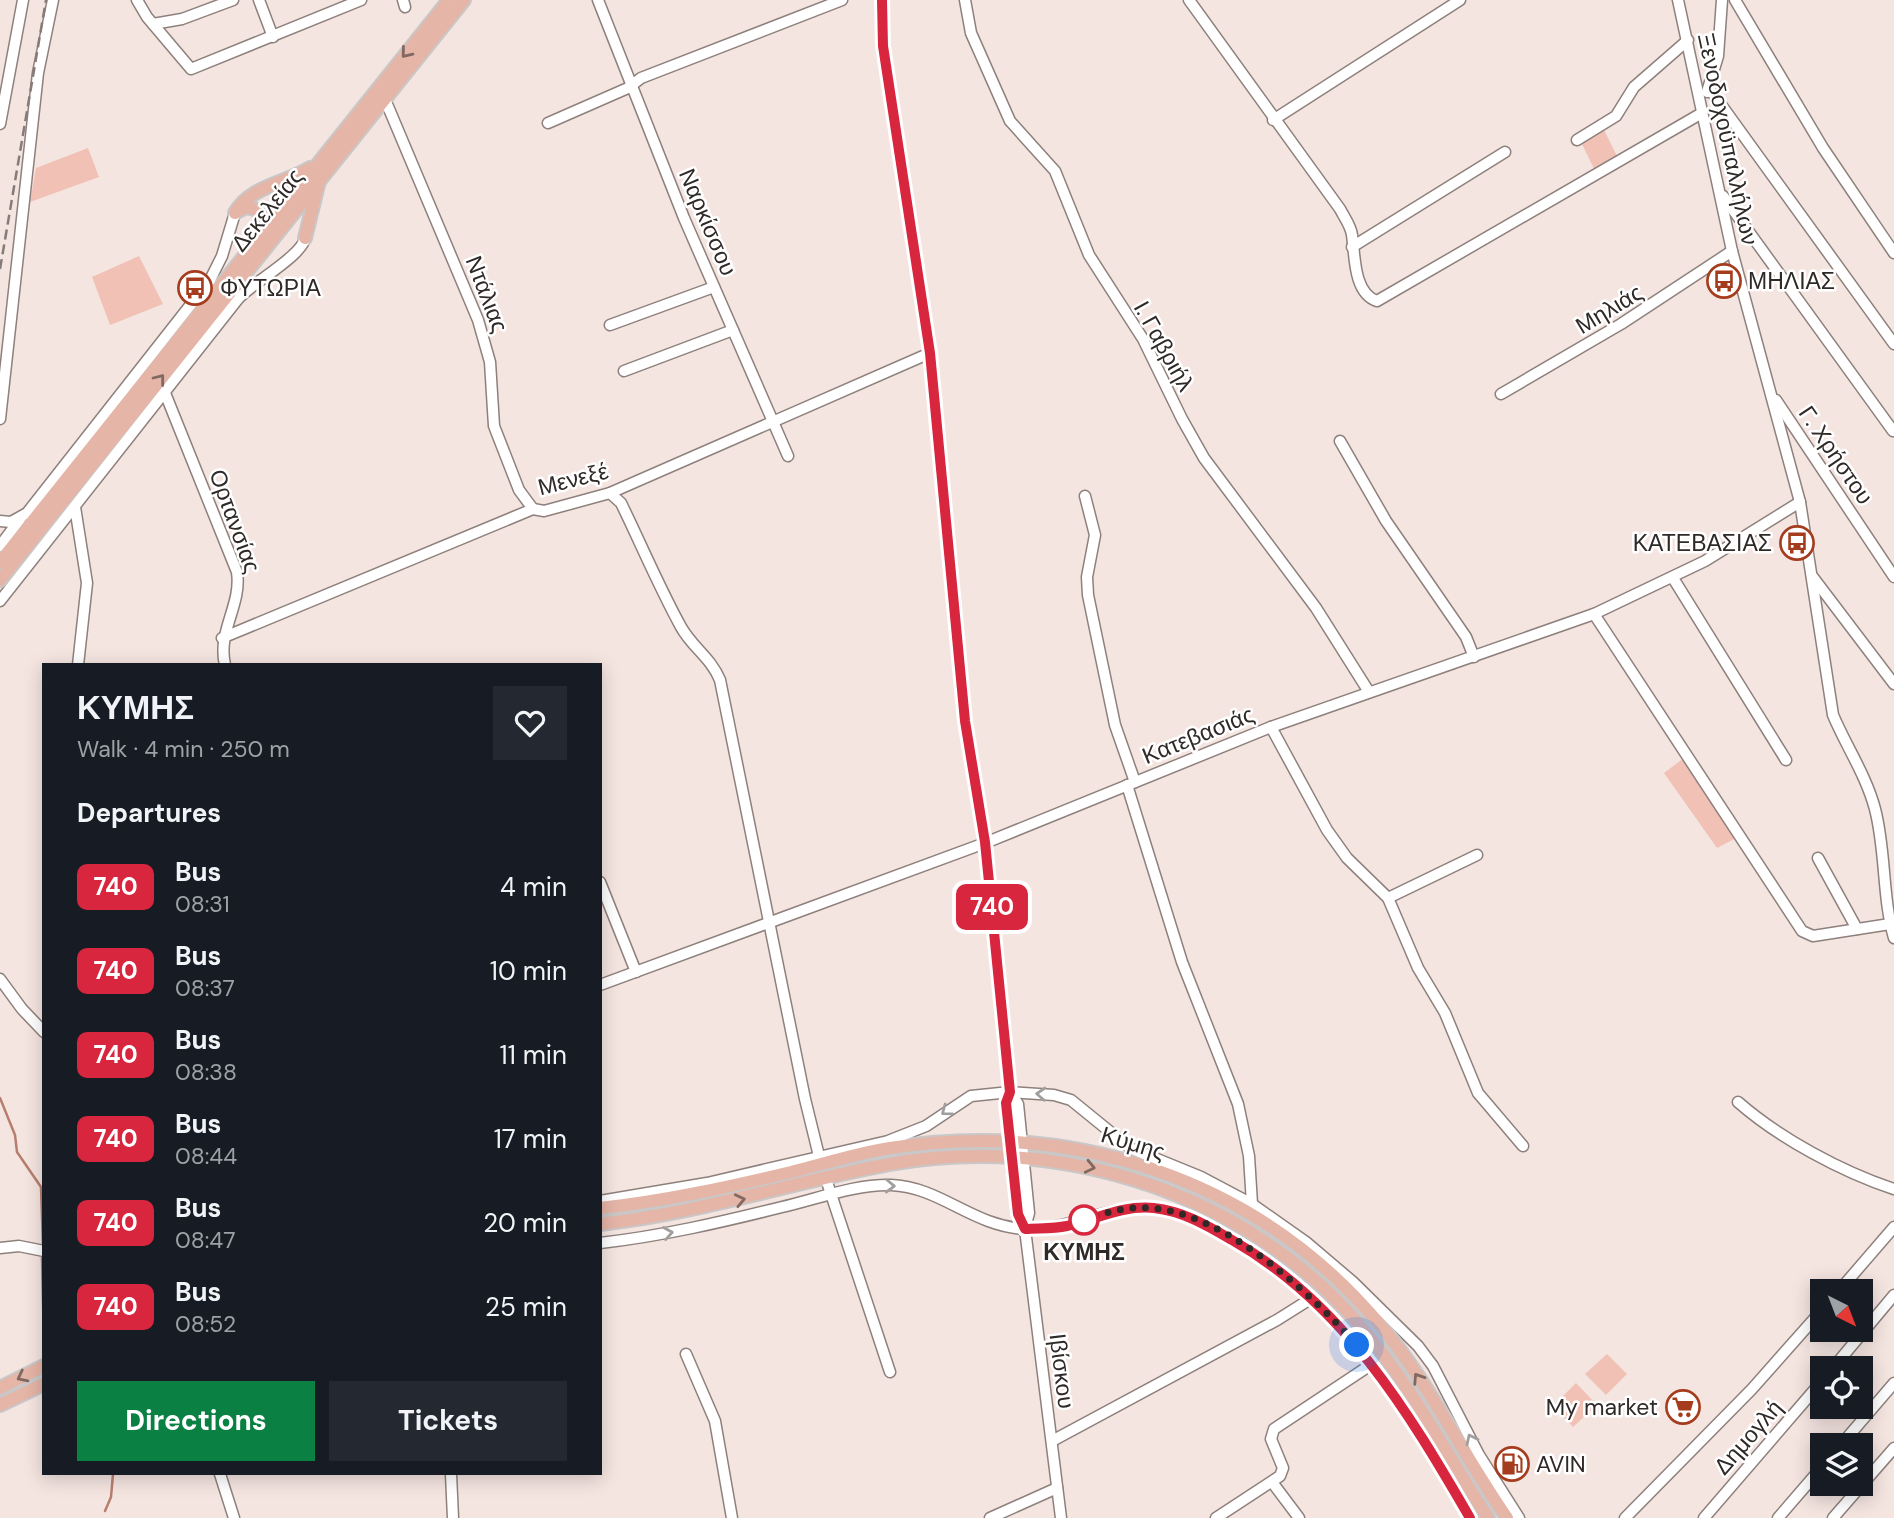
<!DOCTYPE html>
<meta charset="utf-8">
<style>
body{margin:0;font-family:"DM Sans",sans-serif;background:#242831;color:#f1f3f6;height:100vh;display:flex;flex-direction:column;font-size:26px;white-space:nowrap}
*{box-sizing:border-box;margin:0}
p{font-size:23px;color:#9ea1a6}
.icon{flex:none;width:38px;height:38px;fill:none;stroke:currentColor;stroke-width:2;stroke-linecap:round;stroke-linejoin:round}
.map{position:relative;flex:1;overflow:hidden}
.panel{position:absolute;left:42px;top:663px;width:560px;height:812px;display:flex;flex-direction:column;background:#171b24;border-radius:0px;box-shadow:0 4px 18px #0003}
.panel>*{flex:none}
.badge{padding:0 14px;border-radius:10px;font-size:24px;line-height:46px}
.needle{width:46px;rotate:138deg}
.buttons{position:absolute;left:1810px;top:1279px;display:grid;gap:14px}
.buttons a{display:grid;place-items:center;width:63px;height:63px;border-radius:0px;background:#171b24;box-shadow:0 4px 18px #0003;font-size:35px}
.you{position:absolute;width:35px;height:35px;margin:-18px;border:5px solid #fff;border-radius:50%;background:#1a73e8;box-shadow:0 0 0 10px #1a73e833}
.map>.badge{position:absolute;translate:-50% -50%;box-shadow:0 0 0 4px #fff}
h2{padding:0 35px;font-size:26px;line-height:63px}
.round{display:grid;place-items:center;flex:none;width:74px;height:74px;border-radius:0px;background:#242831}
.summary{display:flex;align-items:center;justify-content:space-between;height:119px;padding:0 35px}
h1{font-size:33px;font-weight:700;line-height:52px}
.cta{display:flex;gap:14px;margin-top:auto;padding:14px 35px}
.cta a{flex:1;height:80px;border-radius:0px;background:#0b8043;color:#fff;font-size:28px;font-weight:700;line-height:80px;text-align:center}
.cta a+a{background:#242831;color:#f1f3f6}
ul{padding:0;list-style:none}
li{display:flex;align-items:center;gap:21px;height:84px;padding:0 35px}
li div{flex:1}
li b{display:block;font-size:26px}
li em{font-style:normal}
li .badge{min-width:77px;font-weight:700;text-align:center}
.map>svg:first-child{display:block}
</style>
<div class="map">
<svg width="1894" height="1518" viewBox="0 0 1894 1518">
<rect width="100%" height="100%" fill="#f5e5e1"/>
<g fill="#f0c1b4">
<polygon points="1603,128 1621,164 1598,177 1581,142"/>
<polygon points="88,148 99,177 30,202 36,168"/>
<polygon points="139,256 163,304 110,325 92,277"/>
<polygon points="1684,758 1738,837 1717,848 1664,773"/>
<polygon points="860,1160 862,1165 683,1207 600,1219 600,1213"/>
<path d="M1188,1189C1250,1216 1309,1255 1355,1304C1401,1352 1433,1412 1468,1468L1465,1469L1351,1308L1186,1194Z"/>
<polygon points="1607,1354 1627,1374 1606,1395 1585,1374"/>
<polygon points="1576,1383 1597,1405 1573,1427 1553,1406"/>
</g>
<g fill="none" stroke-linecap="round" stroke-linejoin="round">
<g stroke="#b77e6e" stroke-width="2.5">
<polyline points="0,1098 15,1135 17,1152 41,1187 43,1246"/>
<polyline points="42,1258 44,1344"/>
<polyline points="105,1511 111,1497 113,1474"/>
</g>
<g stroke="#8e807c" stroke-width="13">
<g id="minor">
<polyline points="137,0 147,17 191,69 361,0"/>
<polyline points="259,0 273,37"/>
<polyline points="403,0 405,7"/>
<polyline points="598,0 684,218 788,456"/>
<path d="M882,0L883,46L930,353L965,721L985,843L1010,1092C1002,1115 1015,1205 1025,1229L1061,1518"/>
<polyline points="965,0 971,33 1010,121 1055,171 1089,255 1143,339 1182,419 1204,458 1316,608 1369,692"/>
<path d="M1189,0L1340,209C1344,217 1351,226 1352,235C1355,254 1353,293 1377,301L1702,113"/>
<path d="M1678,0L1732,251L1800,502L1833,715C1846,746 1866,775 1875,809C1886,851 1882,896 1894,938"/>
<polyline points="1735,0 1823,148 1894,253"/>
<polyline points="153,24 182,19 233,0"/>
<polyline points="1709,88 1894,344"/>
<polyline points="1707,92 1718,56 1722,0"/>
<polyline points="384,97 478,320 490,362 494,426 519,490 533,509"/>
<polyline points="1273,120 1460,0"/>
<polyline points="548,123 628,88 641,78 842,0"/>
<polyline points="0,124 23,0"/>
<polyline points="1577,140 1616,116 1634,87 1688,40"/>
<polyline points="1723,196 1893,431"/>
<polyline points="1352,247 1505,152"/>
<polyline points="610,325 714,287"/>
<polyline points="624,371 733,330"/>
<path d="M165,393L237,572C242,605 217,631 225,665"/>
<polyline points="1501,394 1621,324 1732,251"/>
<polyline points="1776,400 1894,577"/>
<polyline points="0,419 38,73 53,0"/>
<polyline points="1340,441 1386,521 1466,637 1474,657"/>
<path d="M610,493L621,503C641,544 659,587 681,627C692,647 711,658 720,680L805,1099L819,1156"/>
<polyline points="1085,496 1095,535 1087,577 1088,595 1115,725 1135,782"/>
<polyline points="75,507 87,583 78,665"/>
<polyline points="0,521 11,522 27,513 210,280 222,256 235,213"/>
<polyline points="0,546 20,519"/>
<polyline points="1812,576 1894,684"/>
<polyline points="1673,578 1786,760"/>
<path d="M0,601L238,299C252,283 302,256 305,238"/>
<polyline points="1594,614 1802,931 1813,936 1890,924"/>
<polyline points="222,638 533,509 544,511 610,493 930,353"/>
<polyline points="1271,727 1327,830 1347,858 1388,898 1418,968 1445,1013 1478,1093 1523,1146"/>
<polyline points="1127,785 1182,962 1238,1104 1249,1156 1252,1204"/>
<polyline points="1818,858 1857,929"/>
<polyline points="600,882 636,972"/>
<polyline points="1388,898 1477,855"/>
<polyline points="0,979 22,1009 44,1032"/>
<polyline points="600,985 985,843 1271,727 1594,614 1705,561 1800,502"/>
<polyline points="1010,1092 1018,1104 1029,1213 1025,1228"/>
<path d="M1738,1102C1779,1138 1842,1172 1894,1189"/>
<polyline points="826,1179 890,1372"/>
<polyline points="600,1201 707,1183 888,1141 926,1126 971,1096 1010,1092 1054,1095 1071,1100 1130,1148 1201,1177 1252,1204 1306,1242 1353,1282 1418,1346 1433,1366 1479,1455 1519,1518"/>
<path d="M600,1243C662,1236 722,1222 782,1207C817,1199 855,1184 891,1185C941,1187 972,1226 1025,1229C1071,1231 1109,1203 1155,1208C1183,1211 1208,1226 1232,1240C1343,1303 1408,1411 1470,1518"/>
<polyline points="0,1248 19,1246 44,1251"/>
<polyline points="1838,1292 1894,1227"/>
<polyline points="686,1354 715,1421 732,1518"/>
<polyline points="1833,1368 1894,1295"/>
<polyline points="1052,1441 1277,1320 1312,1298"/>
<polyline points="1840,1446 1894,1383"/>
<polyline points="220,1474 234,1518"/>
<polyline points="451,1474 453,1518"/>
<polyline points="1272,1482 1299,1518"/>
<polyline points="990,1518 1057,1488"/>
<polyline points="1216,1518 1280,1476 1283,1468 1271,1439 1274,1429 1372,1364"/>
<polyline points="1625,1518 1752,1389 1822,1310"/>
<polyline points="1704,1518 1822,1381"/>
<polyline points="1778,1518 1822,1467"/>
<polyline points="1833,1518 1894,1448"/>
</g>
</g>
<g stroke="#c9c7c7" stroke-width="16">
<g id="major">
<polyline points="236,212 246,207 255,209 263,217 263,231"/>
<path d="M235,213C250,186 286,183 310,168"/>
<polyline points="305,238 319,181"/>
<polyline points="0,562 449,0"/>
<polyline points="0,580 464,0"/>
<path d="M600,1208C665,1201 728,1187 791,1172C824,1164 857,1153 890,1148C1073,1120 1254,1178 1376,1320C1428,1380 1462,1454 1507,1518"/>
<path d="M600,1224C699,1213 793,1182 890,1164C1062,1133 1249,1194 1363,1329C1411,1386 1447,1455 1488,1518"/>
<polyline points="0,1388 44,1366"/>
<polyline points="0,1405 44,1384"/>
</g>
</g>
<use href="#minor" stroke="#fff" stroke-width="10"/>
<use href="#major" stroke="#e5b5a7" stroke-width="12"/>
<polyline stroke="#857b79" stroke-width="2.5" stroke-dasharray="10 5" stroke-linecap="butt" points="0,269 46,0"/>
</g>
<defs><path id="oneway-chevron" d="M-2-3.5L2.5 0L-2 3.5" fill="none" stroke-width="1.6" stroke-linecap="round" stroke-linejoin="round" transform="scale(1.75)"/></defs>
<g stroke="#816861">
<use href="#oneway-chevron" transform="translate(406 53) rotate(129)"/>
<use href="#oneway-chevron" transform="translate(160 379) rotate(-52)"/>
<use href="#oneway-chevron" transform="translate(1090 1167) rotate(13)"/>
<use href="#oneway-chevron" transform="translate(740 1200) rotate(-12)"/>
<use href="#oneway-chevron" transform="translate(22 1377) rotate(153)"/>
<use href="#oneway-chevron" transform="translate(1418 1378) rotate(-123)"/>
</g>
<g stroke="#a19f9e">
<use href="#oneway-chevron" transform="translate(1041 1094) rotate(-177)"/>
<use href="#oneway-chevron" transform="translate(946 1111) rotate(143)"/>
<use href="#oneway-chevron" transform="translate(890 1186) rotate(2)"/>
<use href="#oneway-chevron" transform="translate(668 1233) rotate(-10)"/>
<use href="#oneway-chevron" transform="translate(1471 1439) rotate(-116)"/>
</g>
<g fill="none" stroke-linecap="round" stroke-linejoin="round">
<g stroke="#fff" stroke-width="16">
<path id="line" d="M882,0L883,46L930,353L965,721L985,842L1010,1092L1006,1103L1018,1214L1025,1229C1039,1228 1053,1229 1067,1226C1097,1219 1122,1205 1154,1208C1183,1211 1208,1226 1232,1240C1343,1303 1408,1411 1470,1518"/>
</g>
<use href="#line" stroke="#d7263d" stroke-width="10"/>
<path stroke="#2f2928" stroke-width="7" stroke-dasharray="0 12.6" d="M1084,1220C1107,1212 1128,1206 1152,1208C1226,1214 1310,1293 1357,1345"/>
</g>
<defs>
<g id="bus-ring" transform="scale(1.75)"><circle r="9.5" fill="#fff" stroke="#a43c1d" stroke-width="1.5"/><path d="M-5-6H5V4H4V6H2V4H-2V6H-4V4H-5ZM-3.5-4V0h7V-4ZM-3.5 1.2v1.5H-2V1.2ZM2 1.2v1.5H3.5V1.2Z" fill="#a43c1d"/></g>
<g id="supermarket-ring" transform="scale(1.75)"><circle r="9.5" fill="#fff" stroke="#a43c1d" stroke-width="1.5"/><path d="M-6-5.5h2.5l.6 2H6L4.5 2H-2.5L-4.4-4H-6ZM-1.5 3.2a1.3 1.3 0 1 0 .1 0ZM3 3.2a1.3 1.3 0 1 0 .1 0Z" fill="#a43c1d"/></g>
<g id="fuel-ring" transform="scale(1.75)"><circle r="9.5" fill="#fff" stroke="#a43c1d" stroke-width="1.5"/><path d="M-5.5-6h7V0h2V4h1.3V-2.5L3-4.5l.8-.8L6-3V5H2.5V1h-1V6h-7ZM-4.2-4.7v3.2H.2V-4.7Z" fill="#a43c1d"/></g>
</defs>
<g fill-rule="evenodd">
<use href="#bus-ring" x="1724" y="281"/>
<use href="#bus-ring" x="195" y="288"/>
<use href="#bus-ring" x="1797" y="543"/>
<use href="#supermarket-ring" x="1683" y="1407"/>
<use href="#fuel-ring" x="1512" y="1464"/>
</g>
<circle fill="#fff" stroke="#d7263d" stroke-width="3.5" cx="1084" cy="1220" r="14"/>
<g text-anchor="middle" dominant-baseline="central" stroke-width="5" stroke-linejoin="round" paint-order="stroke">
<g font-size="23" fill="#2f2928" stroke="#fff">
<text transform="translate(1728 139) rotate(78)">Ξενοδοχοϋπαλλήλων</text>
<text transform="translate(267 210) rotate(-51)">Δεκελείας</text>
<text transform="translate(708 222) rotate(67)">Ναρκίσσου</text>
<text transform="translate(487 294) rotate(69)">Ντάλιας</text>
<text transform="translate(1609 309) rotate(-31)">Μηλιάς</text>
<text transform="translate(1164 346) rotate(61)">Ι. Γαβριήλ</text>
<text transform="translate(1836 455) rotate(56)">Γ. Χρήστου</text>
<text transform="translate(573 479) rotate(-14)">Μενεξέ</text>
<text transform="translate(235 521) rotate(70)">Ορτανσίας</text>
<text transform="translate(1198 735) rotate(-22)">Κατεβασιάς</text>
<text transform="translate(1133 1143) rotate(17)">Κύμης</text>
<text transform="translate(1062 1371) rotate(83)">Ιβίσκου</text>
<text transform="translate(1748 1437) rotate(-49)">Δημογλή</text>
</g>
<g font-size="23" fill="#2f2928" stroke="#fff" text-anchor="start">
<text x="1748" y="281">ΜΗΛΙΑΣ</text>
<text x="220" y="288">ΦΥΤΩΡΙΑ</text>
<text x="1772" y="543" text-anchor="end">ΚΑΤΕΒΑΣΙΑΣ</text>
<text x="1658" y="1407" text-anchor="end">My market</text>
<text x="1536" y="1464">AVIN</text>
</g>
<g font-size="23" font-weight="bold" fill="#2f2928" stroke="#fff">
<text x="1084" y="1252">ΚΥΜΗΣ</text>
</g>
</g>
</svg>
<div class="buttons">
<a><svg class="needle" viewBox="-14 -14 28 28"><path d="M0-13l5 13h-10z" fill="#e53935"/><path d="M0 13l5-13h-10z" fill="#9ea1a6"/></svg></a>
<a><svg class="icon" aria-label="locate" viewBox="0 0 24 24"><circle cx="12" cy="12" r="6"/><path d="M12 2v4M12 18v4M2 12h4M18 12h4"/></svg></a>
<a><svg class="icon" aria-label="layers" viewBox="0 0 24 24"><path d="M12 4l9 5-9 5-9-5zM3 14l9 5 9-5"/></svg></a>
</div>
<div class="you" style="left:1357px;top:1345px"></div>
<b class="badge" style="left:992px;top:907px;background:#d7263d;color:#fff">740</b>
<section class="panel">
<div class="summary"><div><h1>ΚΥΜΗΣ</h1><p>Walk · 4 min · 250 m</p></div><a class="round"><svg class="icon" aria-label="heart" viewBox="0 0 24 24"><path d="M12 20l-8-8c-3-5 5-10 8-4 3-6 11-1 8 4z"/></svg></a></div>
<h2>Departures</h2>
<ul>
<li><span class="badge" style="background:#d7263d;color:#fff">740</span><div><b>Bus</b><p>08:31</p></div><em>4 min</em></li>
<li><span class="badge" style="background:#d7263d;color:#fff">740</span><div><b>Bus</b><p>08:37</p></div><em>10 min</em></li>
<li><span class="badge" style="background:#d7263d;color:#fff">740</span><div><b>Bus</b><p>08:38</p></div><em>11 min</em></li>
<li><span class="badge" style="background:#d7263d;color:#fff">740</span><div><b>Bus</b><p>08:44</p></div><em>17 min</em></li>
<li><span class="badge" style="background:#d7263d;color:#fff">740</span><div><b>Bus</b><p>08:47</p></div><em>20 min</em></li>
<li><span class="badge" style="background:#d7263d;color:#fff">740</span><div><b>Bus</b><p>08:52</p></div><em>25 min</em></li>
</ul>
<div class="cta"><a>Directions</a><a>Tickets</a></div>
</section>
</div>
